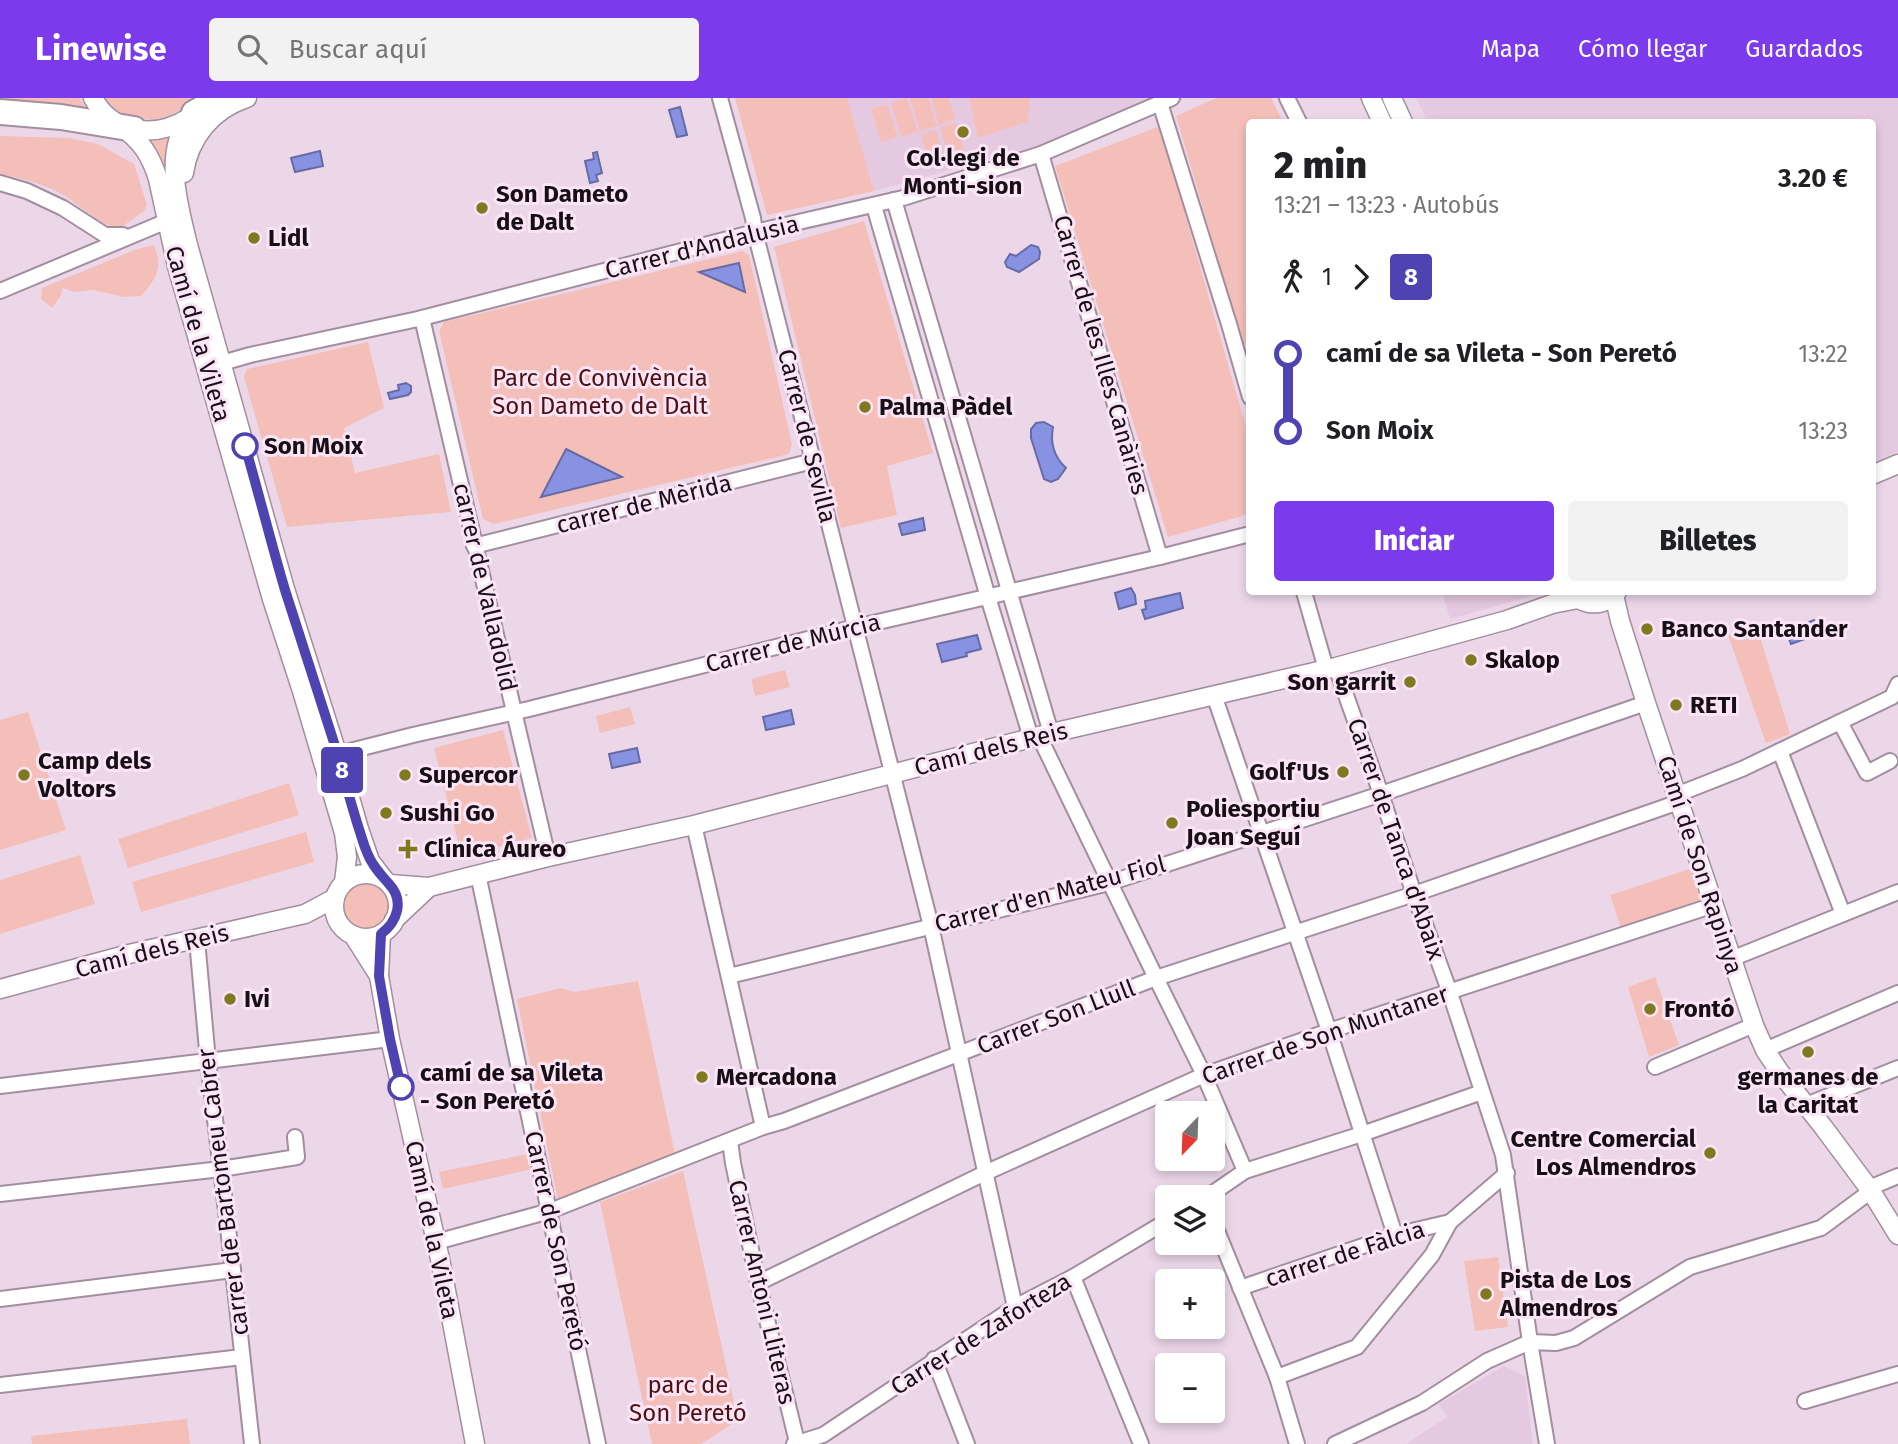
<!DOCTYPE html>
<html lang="es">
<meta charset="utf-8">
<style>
body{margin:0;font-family:"Fira Sans",sans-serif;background:#f2f2f2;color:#202124;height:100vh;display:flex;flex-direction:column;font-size:26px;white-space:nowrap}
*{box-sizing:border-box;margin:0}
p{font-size:23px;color:#757577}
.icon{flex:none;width:38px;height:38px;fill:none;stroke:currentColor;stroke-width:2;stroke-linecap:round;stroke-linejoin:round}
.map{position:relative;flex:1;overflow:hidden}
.panel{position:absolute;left:1246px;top:21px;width:630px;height:476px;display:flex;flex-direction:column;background:#fff;border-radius:7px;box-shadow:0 4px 10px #0003}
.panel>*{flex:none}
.badge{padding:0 14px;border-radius:5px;font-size:24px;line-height:46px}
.needle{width:46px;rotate:203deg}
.buttons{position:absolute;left:1155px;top:1003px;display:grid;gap:14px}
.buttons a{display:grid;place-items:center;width:70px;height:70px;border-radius:7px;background:#fff;box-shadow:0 4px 10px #0003;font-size:35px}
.map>.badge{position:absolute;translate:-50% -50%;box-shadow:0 0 0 4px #fff}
.legs{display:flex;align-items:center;gap:10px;height:77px;padding:0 28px;font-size:23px}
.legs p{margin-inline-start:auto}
.head{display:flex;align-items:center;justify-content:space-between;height:119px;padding:0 28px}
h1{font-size:38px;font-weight:800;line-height:52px}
.cta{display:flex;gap:14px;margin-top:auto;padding:14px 28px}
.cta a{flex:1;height:80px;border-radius:7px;background:#7c3aed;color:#fff;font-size:28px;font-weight:800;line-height:80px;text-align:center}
.cta a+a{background:#f2f2f2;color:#202124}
ul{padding:0 28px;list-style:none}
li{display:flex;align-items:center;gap:24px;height:77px;font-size:26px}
li i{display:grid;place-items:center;width:10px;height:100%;margin:0 9px;background:currentColor}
li i::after{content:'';width:18px;height:18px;margin:-9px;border:5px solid;border-radius:50%;background:#fff}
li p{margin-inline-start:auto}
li:first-child i{background:linear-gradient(#0000 50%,currentColor 0)}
li:last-child i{background:linear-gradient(currentColor 50%,#0000 0)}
header{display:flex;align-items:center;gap:42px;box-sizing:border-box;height:98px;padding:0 35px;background:#7c3aed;color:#fff}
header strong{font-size:33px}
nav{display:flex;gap:38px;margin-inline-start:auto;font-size:24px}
.search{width:490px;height:63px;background:#f2f2f2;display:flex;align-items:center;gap:18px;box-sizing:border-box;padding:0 24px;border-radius:7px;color:#757577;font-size:26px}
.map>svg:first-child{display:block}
</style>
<header>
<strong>Linewise</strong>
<div class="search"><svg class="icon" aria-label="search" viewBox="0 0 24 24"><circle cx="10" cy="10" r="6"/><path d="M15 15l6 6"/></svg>Buscar aquí</div>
<nav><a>Mapa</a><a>Cómo llegar</a><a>Guardados</a></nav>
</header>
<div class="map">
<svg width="1898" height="1346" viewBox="0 0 1898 1346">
<rect width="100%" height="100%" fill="#ecd7e9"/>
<g fill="#e5c9e0">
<polygon points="847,0 1150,0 1041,47 874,93"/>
<polygon points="1416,0 1898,0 1898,354 1873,365 1872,24 1428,24"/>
<polygon points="1442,494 1539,494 1528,499 1450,521"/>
<polygon points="1504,1268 1525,1278 1533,1346 1406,1346 1447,1319 1439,1306"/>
</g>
<g fill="#f5bfb9">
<polygon points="0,0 80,0 86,11 0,6"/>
<path d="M102,0H192C170,30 125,27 102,0Z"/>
<polygon points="735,0 847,0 874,93 767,117"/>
<polygon points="907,0 918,34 901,39 891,5"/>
<polygon points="910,0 928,0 937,28 920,33"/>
<polygon points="931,0 948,0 956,21 939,27"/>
<polygon points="969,0 1030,0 1028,24 978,40"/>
<polygon points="1216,0 1271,0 1283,24 1250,24 1250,244 1243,247 1176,18"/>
<polygon points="887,6 897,39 881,44 871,11"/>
<polygon points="956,25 966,59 950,63 940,29"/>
<polygon points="1160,28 1249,340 1249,416 1168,439 1055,68"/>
<polygon points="936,32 946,65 931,69 921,36"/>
<polygon points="176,33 177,122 144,37"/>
<path d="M0,38L68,40L98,46L134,66L147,107L144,113L119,131C99,127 77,104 58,94C40,85 20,80 0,76Z"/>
<polygon points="864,123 933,355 887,368 897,417 841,430 774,149"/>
<path d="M154,147C163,169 157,181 141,198L124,199L93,192L74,194L63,190L60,199L52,210L41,201L42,190L137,151Z"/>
<polygon points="743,153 749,157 792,346 789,356 494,426 483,421 439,233 444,224"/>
<polygon points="368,244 384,310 344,330 355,375 439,356 451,414 287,429 244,279 247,271"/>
<polygon points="1757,529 1790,636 1766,645 1728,537"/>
<polygon points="785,572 790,589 755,598 751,581"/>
<polygon points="630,609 635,626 600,635 596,618"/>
<polygon points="28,614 66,732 0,752 0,622"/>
<polygon points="503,632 532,740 462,759 434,650"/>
<polygon points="289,685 299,717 128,770 118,741"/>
<polygon points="306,734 314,764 141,814 132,784"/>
<polygon points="80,757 95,806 0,836 0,782"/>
<polygon points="1690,771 1701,803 1621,830 1610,797"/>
<circle cx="364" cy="809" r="26"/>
<polygon points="1655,879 1679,947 1649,959 1628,889"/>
<polygon points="638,883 675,1056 558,1102 517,901 561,890 574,894"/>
<polygon points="528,1056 532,1071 443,1091 439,1074"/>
<polygon points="683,1073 738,1322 701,1346 652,1346 600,1104"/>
<polygon points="1498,1159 1508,1229 1475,1233 1464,1163"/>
<polygon points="187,1321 190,1346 32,1346 31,1338"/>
</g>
<g fill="#8892e3" stroke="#666ba6" stroke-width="2">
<polygon points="680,9 687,37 677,39 669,12"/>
<polygon points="320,53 323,68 295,74 291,60"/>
<polygon points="597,54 602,75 596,77 598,83 590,85 585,63 594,61 593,55"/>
<polygon points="1031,147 1038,149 1040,154 1039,161 1019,174 1007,169 1005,164 1010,156 1016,158"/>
<polygon points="739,165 745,194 699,174"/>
<polygon points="406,285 411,288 411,294 408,297 390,301 388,295 399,292 398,287"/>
<path d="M1044,324L1053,329C1050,345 1054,359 1066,370L1058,381L1051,384L1044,381L1031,340V331L1036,325Z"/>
<polygon points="566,351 622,379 541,399"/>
<polygon points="923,420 925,432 902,437 899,426"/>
<polygon points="1131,490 1135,497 1136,506 1119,511 1115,495"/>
<polygon points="1180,495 1183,510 1145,521 1142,512 1146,511 1145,503"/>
<polygon points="1814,522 1819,536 1791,546 1786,533"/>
<polygon points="977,537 981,551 966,555 967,558 942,564 937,546"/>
<polygon points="791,612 794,626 766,632 763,619"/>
<polygon points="637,650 640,664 612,670 609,656"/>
</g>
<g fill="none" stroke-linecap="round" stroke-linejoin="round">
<g stroke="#a28e9f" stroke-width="18">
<g id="minor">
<polyline points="720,0 753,120 755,134 931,828 1015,1209"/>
<polyline points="1287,0 1299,24"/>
<polyline points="1160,5 1229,226 1250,299"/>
<polyline points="1041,56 1160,459"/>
<polyline points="0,85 27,93 63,110 105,137 123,137"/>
<polyline points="894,102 1051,635"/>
<polyline points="874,108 988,499 1031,640"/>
<polyline points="0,193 167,123"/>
<polyline points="422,220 548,759"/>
<polyline points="222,265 250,257 418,221 755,134 903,100 1041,56 1172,0"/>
<polyline points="474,448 813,363"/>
<polyline points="1304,494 1326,571"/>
<polyline points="1336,569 1381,696 1414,796 1450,895 1503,1057 1530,1244 1547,1346"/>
<polyline points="1214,597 1329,933 1395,1137"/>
<polyline points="1840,624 1867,675 1890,663"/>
<polyline points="1039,638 1156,880 1204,977 1245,1073"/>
<polyline points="1780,653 1843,816"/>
<polyline points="337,655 346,654 413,637 529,611 856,529 1160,459 1250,436"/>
<polyline points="1676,697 1742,671 1892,599 1898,586"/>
<polyline points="694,727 763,1029"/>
<polyline points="478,776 598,1346"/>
<polyline points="197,842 208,963 233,1172 252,1346"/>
<polyline points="1731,861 1898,794"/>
<polyline points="729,878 1109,785 1381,696 1646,605"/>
<polyline points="1765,952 1898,895"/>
<polyline points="1655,969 1754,927"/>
<polyline points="0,988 390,941"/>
<polyline points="1806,1007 1898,970"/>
<polyline points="730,1043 733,1065 758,1185 797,1344"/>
<polyline points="1869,1090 1898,1078"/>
<polyline points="0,1096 221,1071 297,1059 295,1039"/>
<polyline points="1207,1099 1245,1073 1362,1036 1482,994"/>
<polyline points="1213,1123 1277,1279 1297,1346"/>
<polyline points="436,1144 550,1113 763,1029 784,1023 1156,880 1414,796 1679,704"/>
<polyline points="1073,1179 1141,1346"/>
<polyline points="758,1185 985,1075 1204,977 1329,933 1714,807"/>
<polyline points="1240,1190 1395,1137 1450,1124"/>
<polyline points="0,1201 233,1172"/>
<polyline points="934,1261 967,1346"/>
<polyline points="1277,1279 1357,1249 1432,1157 1450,1124 1507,1075"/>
<polyline points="0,1287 242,1259"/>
<polyline points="1805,1303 1898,1276"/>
<polyline points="794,1346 823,1337 1015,1209 1073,1179 1167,1123"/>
<polyline points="1335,1346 1422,1305 1487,1263 1530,1244 1556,1245 1574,1240 1690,1169 1821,1130 1871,1093"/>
</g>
</g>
<g stroke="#a28e9f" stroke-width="21">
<g id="tertiary">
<path d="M93,0C113,37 156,41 190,19"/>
<polyline points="1371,0 1382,24"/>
<polyline points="1392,0 1403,24"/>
<path d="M190,19C162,54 179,109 188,147L285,491L337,655L359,731L370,763L383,780"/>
<path d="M120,28C141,42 151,58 158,81L177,168L272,501L302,593L344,735L347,759L344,784"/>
<path d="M184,75C189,39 213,11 247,0"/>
<polyline points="1872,377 1898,366"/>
<path d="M1571,494C1584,509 1604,509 1617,494"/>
<polyline points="1614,497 1620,523 1646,605 1754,927 1765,952 1779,973 1824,1030 1871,1093 1898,1137"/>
<circle cx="366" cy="808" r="32"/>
<polyline points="390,786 429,789 548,759 694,727 1039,638 1336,569 1507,522 1552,506 1578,501"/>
<polyline points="394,822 429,789"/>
<polyline points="381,836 379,878 390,941 440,1161 475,1346"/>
<polyline points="353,837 379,878"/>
<polyline points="0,891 129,856 305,816 335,800"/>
</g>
</g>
<g stroke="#a28e9f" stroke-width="28">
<g id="motorway">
<polyline points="0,14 61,19 134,31"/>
<polyline points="194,15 221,0"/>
</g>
</g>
<use href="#minor" stroke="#fff" stroke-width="14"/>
<use href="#tertiary" stroke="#fff" stroke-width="18"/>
<use href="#motorway" stroke="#fff" stroke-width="24"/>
</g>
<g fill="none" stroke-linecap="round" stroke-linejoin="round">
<g stroke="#fff" stroke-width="16">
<path id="line-1" d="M245,348C259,396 271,445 285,492C302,546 320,600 337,654C344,680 351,706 359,731C363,743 366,756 373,766C378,774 383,779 389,786C405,803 397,824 381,836L379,878L390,941L401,989"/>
</g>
<use href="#line-1" stroke="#4e43b1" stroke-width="10"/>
</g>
<g fill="#7f7a20" stroke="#fae4f6" stroke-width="2.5">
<circle cx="963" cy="34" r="7"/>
<circle cx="482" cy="110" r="7"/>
<circle cx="254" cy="140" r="7"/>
<circle cx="865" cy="309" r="7"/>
<circle cx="1647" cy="531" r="7"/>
<circle cx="1471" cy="562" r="7"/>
<circle cx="1410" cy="584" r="7"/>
<circle cx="1676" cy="607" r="7"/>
<circle cx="1343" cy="674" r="7"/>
<circle cx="24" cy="677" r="7"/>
<circle cx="405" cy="677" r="7"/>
<circle cx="386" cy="715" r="7"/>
<circle cx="1172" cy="725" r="7"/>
<path d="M404.5 740.5h7v7h7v7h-7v7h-7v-7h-7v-7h7z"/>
<circle cx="230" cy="901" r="7"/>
<circle cx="1650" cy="911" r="7"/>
<circle cx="1808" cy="954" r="7"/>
<circle cx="702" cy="979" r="7"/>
<circle cx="1710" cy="1055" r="7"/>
<circle cx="1486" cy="1196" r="7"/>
</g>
<g fill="#fff" stroke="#4e43b1" stroke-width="3.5">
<circle cx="245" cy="348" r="12"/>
<circle cx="401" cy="989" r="12"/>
</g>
<g text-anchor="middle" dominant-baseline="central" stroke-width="6" stroke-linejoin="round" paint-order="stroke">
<g font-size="24" font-weight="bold" fill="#170f16" stroke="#fae4f6" text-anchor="start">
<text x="963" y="60" text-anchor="middle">Col·legi de<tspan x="963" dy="28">Monti-sion</tspan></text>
<text x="496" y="96">Son Dameto<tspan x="496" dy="28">de Dalt</tspan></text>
<text x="268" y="140">Lidl</text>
<text x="879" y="309">Palma Pàdel</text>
<text x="1661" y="531">Banco Santander</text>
<text x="1485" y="562">Skalop</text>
<text x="1396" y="584" text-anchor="end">Son garrit</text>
<text x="1690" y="607">RETI</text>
<text x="38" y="663">Camp dels<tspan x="38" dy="28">Voltors</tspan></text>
<text x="1329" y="674" text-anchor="end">Golf'Us</text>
<text x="419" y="677">Supercor</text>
<text x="1186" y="711">Poliesportiu<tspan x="1186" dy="28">Joan Seguí</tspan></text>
<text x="400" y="715">Sushi Go</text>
<text x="424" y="751">Clínica Áureo</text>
<text x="244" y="901">Ivi</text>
<text x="1664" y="911">Frontó</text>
<text x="716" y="979">Mercadona</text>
<text x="1808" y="979" text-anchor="middle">germanes de<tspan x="1808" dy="28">la Caritat</tspan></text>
<text x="1696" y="1041" text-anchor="end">Centre Comercial<tspan x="1696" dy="28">Los Almendros</tspan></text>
<text x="1500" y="1182">Pista de Los<tspan x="1500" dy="28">Almendros</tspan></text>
</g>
<g font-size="24" fill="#170f16" stroke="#fae4f6">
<text transform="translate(702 149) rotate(-14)">Carrer d'Andalusia</text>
<text transform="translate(198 236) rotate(74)">Camí de la Vileta</text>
<text transform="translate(1101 257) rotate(74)">Carrer de les Illes Canàries</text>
<text transform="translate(807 338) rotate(76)">Carrer de Sevilla</text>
<text transform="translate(644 406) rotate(-14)">carrer de Mèrida</text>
<text transform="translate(485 489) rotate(77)">carrer de Valladolid</text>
<text transform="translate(793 545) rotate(-14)">Carrer de Múrcia</text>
<text transform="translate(991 651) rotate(-14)">Camí dels Reis</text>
<text transform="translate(1396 741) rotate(71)">Carrer de Tanca d'Abaix</text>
<text transform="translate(1700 767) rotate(72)">Camí de Son Rapinya</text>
<text transform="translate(1050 796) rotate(-15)">Carrer d'en Mateu Fiol</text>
<text transform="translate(152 853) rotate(-14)">Camí dels Reis</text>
<text transform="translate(1056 919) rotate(-21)">Carrer Son Llull</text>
<text transform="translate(1325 937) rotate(-19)">Carrer de Son Muntaner</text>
<text transform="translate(223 1094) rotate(-97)">carrer de Bartomeu Cabrer</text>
<text transform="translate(432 1132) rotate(78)">Camí de la Vileta</text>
<text transform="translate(556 1143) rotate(78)">Carrer de Son Peretó</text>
<text transform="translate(1345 1156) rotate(-18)">carrer de Fàlcia</text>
<text transform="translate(762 1194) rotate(77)">Carrer Antoni Lliteras</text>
<text transform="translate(981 1236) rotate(-32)">Carrer de Zaforteza</text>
</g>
<g font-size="24" fill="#4d1110" stroke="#fae4f6">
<text x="600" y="280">Parc de Convivència<tspan x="600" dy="28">Son Dameto de Dalt</tspan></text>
<text x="688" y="1287">parc de<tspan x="688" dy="28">Son Peretó</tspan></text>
</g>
<g font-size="24" font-weight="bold" fill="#170f16" stroke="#fae4f6" text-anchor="start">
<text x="264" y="348">Son Moix</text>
<text x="420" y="975">camí de sa Vileta<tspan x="420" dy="28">- Son Peretó</tspan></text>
</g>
</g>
</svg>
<div class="buttons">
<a><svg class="needle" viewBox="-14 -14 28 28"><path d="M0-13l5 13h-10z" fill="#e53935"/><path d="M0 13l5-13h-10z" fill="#757577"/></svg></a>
<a><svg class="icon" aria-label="layers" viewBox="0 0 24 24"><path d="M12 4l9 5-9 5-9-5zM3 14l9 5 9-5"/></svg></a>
<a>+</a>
<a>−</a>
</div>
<b class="badge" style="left:342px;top:672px;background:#4e43b1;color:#fff">8</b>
<section class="panel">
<div class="head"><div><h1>2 min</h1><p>13:21 – 13:23 · Autobús</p></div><b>3.20 €</b></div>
<div class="legs"><svg class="icon" aria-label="walk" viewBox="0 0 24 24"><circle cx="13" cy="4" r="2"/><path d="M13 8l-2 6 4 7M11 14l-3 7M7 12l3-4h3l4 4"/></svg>1<svg class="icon" aria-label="forward" viewBox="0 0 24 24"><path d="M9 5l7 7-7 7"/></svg><b class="badge" style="background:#4e43b1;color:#fff">8</b></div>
<ul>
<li><i style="color:#4e43b1"></i><b>camí de sa Vileta - Son Peretó</b><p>13:22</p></li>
<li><i style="color:#4e43b1"></i><b>Son Moix</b><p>13:23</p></li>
</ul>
<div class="cta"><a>Iniciar</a><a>Billetes</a></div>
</section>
</div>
